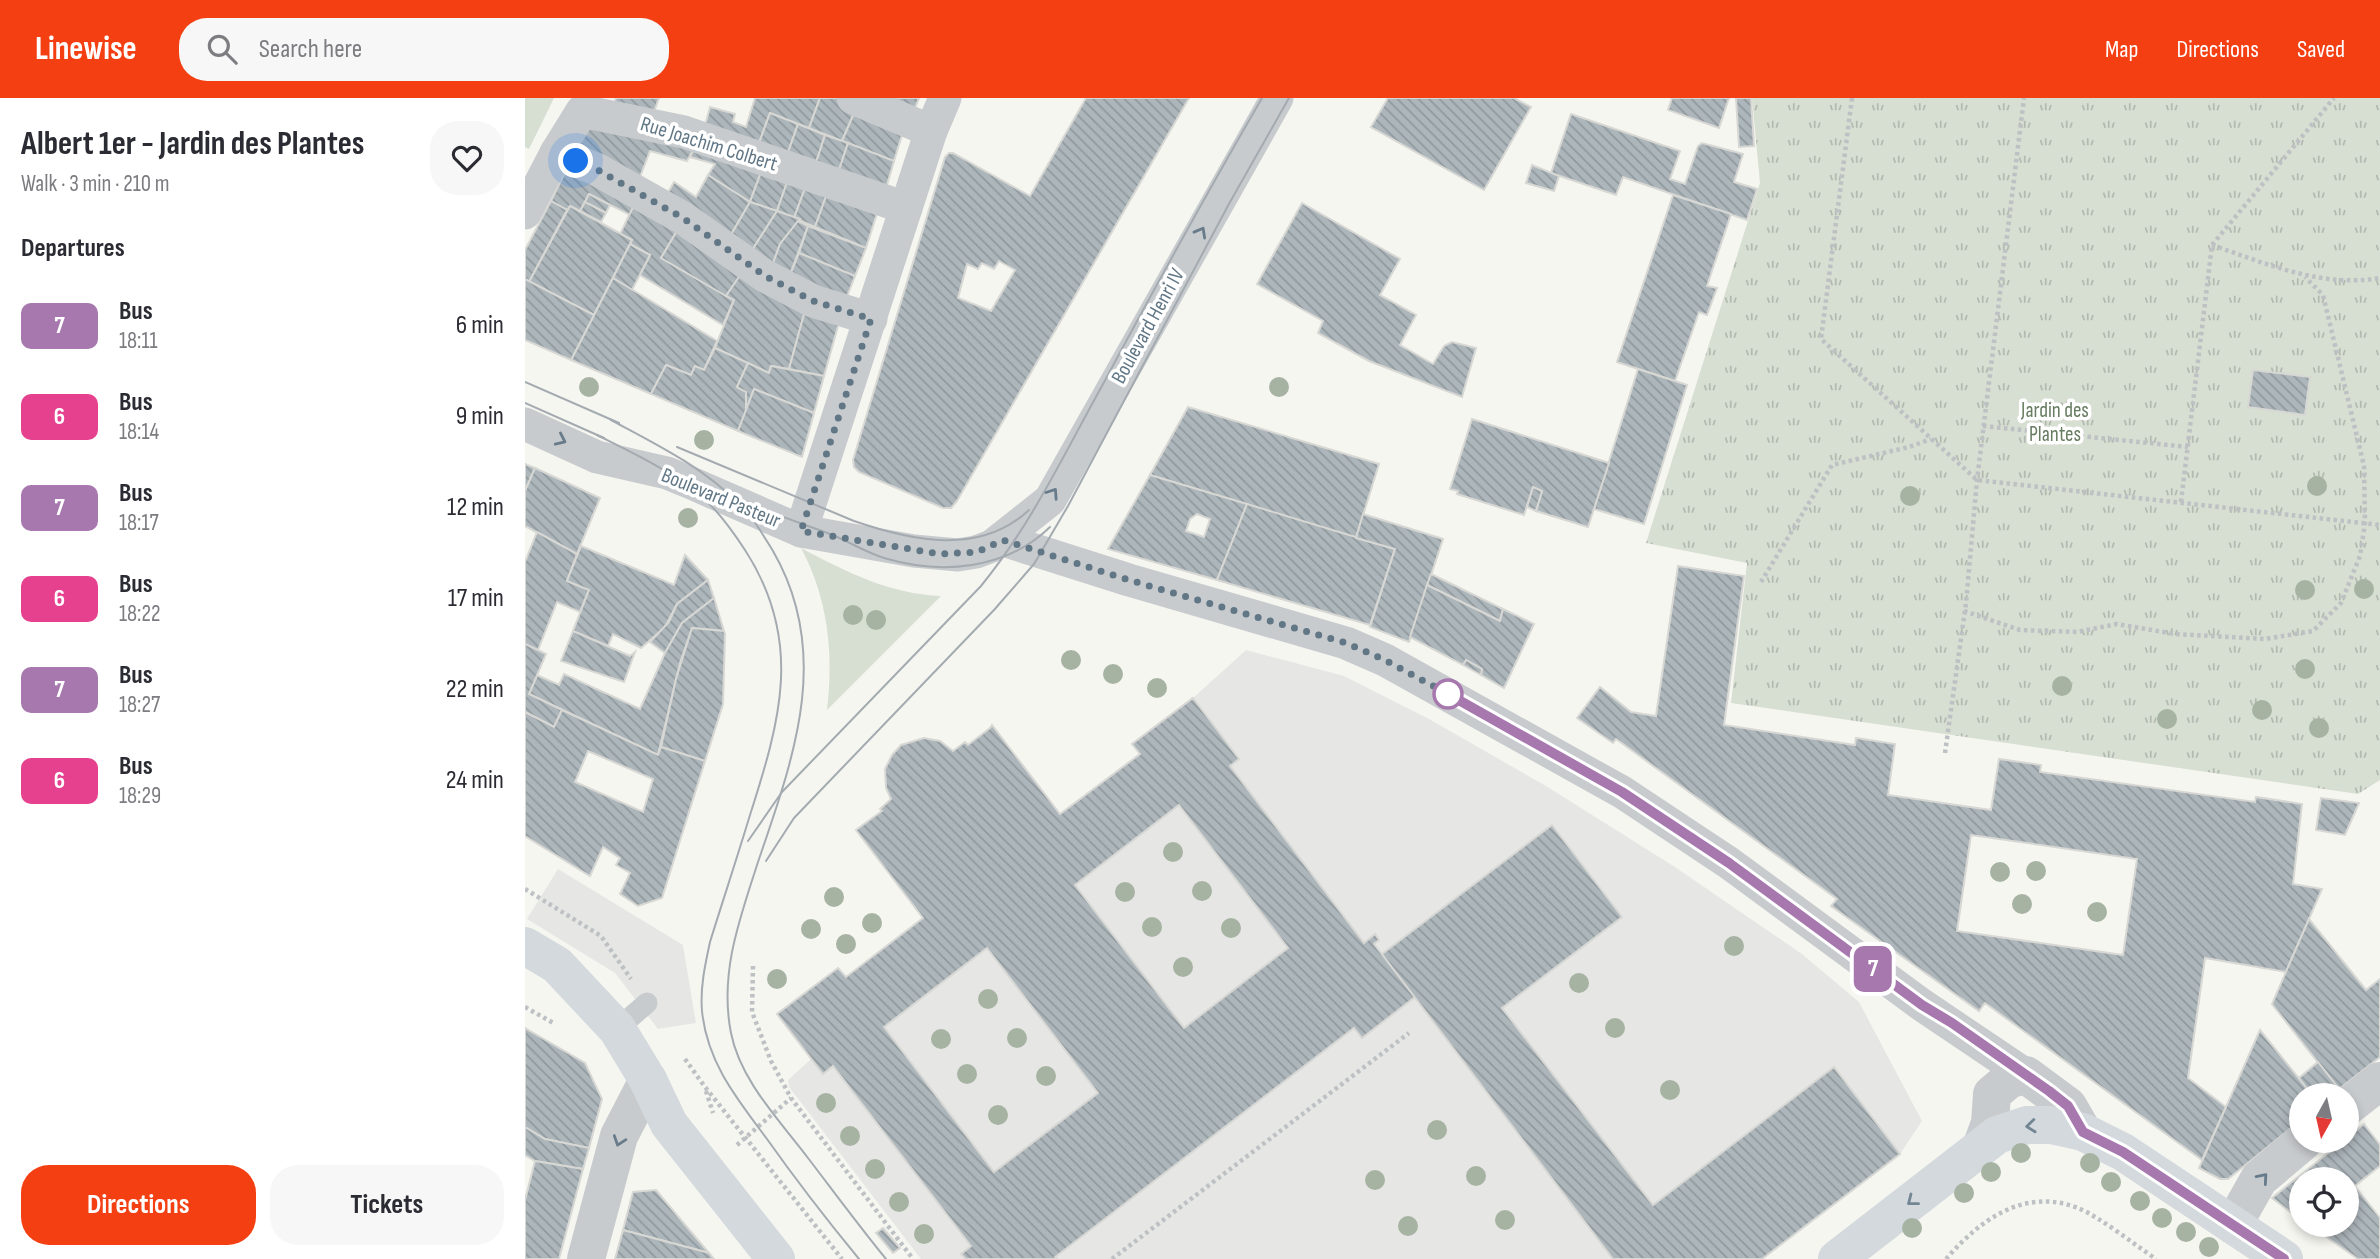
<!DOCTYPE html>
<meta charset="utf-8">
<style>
body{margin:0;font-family:"Sofia Sans Condensed",sans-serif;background:#f7f7f7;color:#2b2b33;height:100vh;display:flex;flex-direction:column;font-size:26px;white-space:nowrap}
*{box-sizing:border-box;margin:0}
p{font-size:23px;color:#7c7c81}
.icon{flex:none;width:38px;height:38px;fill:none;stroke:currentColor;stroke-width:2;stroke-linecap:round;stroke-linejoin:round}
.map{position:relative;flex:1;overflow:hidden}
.side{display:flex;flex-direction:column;background:#fff;width:525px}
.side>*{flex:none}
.badge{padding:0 14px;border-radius:10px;font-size:24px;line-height:46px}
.needle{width:46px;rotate:188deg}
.buttons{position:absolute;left:1764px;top:985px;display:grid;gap:14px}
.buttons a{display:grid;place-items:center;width:70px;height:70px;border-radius:50%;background:#fff;box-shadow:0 4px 10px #0003;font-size:35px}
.you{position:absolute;width:35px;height:35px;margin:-18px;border:5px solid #fff;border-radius:50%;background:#1a73e8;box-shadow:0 0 0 10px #1a73e833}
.map>.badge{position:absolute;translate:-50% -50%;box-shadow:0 0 0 4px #fff}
h2{padding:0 21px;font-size:26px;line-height:63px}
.round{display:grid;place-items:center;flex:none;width:74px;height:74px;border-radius:28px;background:#f7f7f7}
.overview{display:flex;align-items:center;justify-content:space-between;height:119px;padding:0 21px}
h1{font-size:33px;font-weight:700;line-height:52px}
.action{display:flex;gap:14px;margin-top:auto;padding:14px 21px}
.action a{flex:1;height:80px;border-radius:28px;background:#f43f13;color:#fff;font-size:28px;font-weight:700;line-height:80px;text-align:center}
.action a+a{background:#f7f7f7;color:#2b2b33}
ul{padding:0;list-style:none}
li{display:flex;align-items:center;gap:21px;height:91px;padding:0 21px}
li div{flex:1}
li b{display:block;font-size:26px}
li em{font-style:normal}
li .badge{min-width:77px;font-weight:700;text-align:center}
header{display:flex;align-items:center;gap:42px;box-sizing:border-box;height:98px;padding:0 35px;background:#f43f13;color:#fff}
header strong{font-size:33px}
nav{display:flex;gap:38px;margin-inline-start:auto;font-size:24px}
.search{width:490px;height:63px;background:#f7f7f7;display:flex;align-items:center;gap:18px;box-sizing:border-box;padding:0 24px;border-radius:28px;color:#7c7c81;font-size:26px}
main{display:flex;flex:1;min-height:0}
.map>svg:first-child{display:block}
</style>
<header>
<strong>Linewise</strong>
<div class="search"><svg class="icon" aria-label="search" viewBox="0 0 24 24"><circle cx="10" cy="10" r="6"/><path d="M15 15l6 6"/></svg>Search here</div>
<nav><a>Map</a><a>Directions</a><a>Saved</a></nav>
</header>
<main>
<section class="side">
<div class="overview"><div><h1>Albert 1er - Jardin des Plantes</h1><p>Walk · 3 min · 210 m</p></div><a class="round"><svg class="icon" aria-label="heart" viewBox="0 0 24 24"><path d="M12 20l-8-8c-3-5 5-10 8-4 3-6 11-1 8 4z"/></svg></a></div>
<h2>Departures</h2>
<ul>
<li><span class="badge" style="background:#a778ae;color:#fff">7</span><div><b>Bus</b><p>18:11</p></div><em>6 min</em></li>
<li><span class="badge" style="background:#e6418e;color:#fff">6</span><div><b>Bus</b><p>18:14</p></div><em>9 min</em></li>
<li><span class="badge" style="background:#a778ae;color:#fff">7</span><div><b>Bus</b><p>18:17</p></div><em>12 min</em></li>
<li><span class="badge" style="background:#e6418e;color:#fff">6</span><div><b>Bus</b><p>18:22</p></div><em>17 min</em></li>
<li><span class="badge" style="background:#a778ae;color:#fff">7</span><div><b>Bus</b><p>18:27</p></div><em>22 min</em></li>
<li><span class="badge" style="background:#e6418e;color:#fff">6</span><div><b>Bus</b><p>18:29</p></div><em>24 min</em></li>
</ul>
<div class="action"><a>Directions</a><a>Tickets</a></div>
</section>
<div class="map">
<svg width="1855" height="1161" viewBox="0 0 1855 1161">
<defs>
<pattern id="park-tufts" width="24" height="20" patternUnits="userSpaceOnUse" patternTransform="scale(1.75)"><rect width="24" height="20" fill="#d7ded2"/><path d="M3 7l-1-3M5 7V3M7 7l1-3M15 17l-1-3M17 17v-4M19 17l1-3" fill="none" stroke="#b2b9b0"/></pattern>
<pattern id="building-back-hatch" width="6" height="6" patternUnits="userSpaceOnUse" patternTransform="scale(1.75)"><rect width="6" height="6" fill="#adb6bb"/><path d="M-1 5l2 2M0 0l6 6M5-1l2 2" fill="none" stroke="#90999e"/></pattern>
</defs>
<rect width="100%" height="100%" fill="#f6f6f1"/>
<g fill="#e6e7e5">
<polygon points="721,552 819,578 904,621 1021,688 1150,769 1277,856 1334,904 1397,1023 1375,1056 1237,1161 396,1161 264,989 263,982 286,961 252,916 313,870 321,879 614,656 607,646 668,600"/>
<polygon points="33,771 158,847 171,925 133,931 90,875 2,821"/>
</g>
<g fill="#d7ded2">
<polygon points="0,0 29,0 4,51 0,49"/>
<path d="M276,450C321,474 365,496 416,498L302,612C309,556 303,500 276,450Z"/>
</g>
<polygon fill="url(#park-tufts)" points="1227,0 1855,0 1855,682 1833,696 1206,605 1222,465 1121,445 1235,85"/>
<g fill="url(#building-back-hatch)" stroke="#d7d7d4" stroke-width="2" fill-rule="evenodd">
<polygon points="91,0 134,0 126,22 87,12"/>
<polygon points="230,0 295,0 284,30 245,15 231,53 178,35 185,9 210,16 208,24 221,29"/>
<polygon points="295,0 313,0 333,6 317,43 284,30"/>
<polygon points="347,0 394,0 388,15"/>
<path d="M561,0H664L432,403L426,410H418L334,374L329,369L328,362L420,59L424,55H428L505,98ZM474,163L490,172L466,213L433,200L442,166L453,171L457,165L469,171Z"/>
<polygon points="863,0 989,0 1006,9 959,92 846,29"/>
<polygon points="1147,0 1204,0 1194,30 1143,12"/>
<polygon points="1211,0 1226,0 1229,48 1214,49"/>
<polygon points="333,6 380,27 369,63 317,43"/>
<polygon points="245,15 273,26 260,63 231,53"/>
<polygon points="1046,16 1155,53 1145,81 1160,86 1173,48 1177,45 1218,56 1209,84 1232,91 1222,122 1098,79 1091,97 1026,75"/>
<polygon points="65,18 172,45 162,63 125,53 113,84 52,51"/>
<polygon points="273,26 300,37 290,68 260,63"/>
<polygon points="300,37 323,45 311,81 290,68"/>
<polygon points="172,45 239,66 225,104 183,77 190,66 165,59"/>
<polygon points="323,45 369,63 359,97 311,81"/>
<polygon points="44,66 112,101 105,117 64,96 55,113 45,108 42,112 26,103"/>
<polygon points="239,66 265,76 252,113 225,104"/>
<polygon points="1007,67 1034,78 1029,93 1001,85"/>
<polygon points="265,76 283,82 269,120 252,113"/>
<polygon points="183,77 225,104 203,142 140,100 149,84 171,99"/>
<polygon points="283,82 304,90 290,129 269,120"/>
<polygon points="304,90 354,109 341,150 290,129"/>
<polygon points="64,96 85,107 81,115 60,104"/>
<polygon points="1148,97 1206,116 1182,188 1192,190 1182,217 1174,214 1150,283 1092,264"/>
<polygon points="112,101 156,126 136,160 209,202 198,227 115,177 125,157 105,146 107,142 95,136"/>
<polygon points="26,103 42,112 4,184 0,181 0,152"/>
<polygon points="60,104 81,115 76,124 55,113"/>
<polygon points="225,104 252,113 224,157 203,142"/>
<polygon points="777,105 875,161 855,197 891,217 875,247 908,266 919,248 927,244 951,250 937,299 844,263 793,235 798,223 732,186"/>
<polygon points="45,108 107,142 69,217 4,184"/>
<polygon points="252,113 275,121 255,146 246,171 224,157"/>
<polygon points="273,123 283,128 263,182 246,171 255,146"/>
<polygon points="156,126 221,169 201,198 136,160"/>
<polygon points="283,128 341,150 330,178 274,155"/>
<polygon points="105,146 125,157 107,192 88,180"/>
<polygon points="274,155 330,178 319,206 263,182"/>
<polygon points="220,170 281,209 264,271 246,268 244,275 190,250 209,202 201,198"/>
<polygon points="88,180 192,243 179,272 170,268 166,277 141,267 126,296 46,262"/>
<polygon points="0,181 69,217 46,262 0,242"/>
<polygon points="281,209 315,221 299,278 264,271"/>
<polygon points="190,250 223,265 212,289 221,294 221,314 213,333 126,296 141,267 166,277 170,268 179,272"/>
<polygon points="223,265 244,275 246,268 299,278 289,315 229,291 221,312 221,294 212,289"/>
<polygon points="1113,271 1162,287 1119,426 1069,411"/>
<polygon points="1728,272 1785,279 1780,317 1723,309"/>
<polygon points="229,291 289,315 277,359 213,333"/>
<polygon points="663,309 854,366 831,440 625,377"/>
<polygon points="947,321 1084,365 1063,429 1011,413 1017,393 1008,389 999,417 932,396 933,393 925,391"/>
<polygon points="0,366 10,370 0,393"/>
<polygon points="10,370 75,400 52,456 0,428 0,393"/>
<path d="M625,377L722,406L692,482L583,451ZM672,416L685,421L679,439L661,433L665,421Z"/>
<polygon points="1008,389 1017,393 1011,413 1002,409"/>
<polygon points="722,406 870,451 845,527 692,482"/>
<polygon points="838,416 918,441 884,544 845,529 870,451 831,440"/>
<polygon points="12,434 52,456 42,483 64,492 55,514 32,504 13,552 0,546 0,464"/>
<polygon points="56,448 149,487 160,457 183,482 152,506 140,529 116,550 88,536 83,548 48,533 64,492 42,483"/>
<path d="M1153,468L1219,478L1199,627L1330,647L1331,640L1370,646L1363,697L1466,712L1474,661L1516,667L1515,674L1730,704L1731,699L1777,706L1768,786L1797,791L1761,874L1680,860L1663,980L1701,1009L1677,1062L1460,905L1454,913L1306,808L1312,801L1091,641L1088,645L1052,620L1075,589L1106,614L1131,618ZM1446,737L1612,761L1598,857L1432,833Z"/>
<polygon points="906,476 978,511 975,523 902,487"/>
<polygon points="183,482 189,500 157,525 140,555 125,544 144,524 152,506"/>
<polygon points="902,487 975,523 978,511 1009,526 979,590 956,577 957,571 941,562 938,567 885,539"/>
<polygon points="189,500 199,533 167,530 155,565 133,657 4,596 12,577 34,587 39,576 115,611 140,555 157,525"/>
<polygon points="167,530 199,533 200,536 198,606 180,663 136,649 151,581"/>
<polygon points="48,533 105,558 110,554 99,584 36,563"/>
<polygon points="0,546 21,556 4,596 37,612 29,629 0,614"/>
<polygon points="941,562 957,571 956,577 938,567"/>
<path d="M668,600L714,661L705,668L839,845L850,836L854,842L849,846L890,899L837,940L829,930L530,1159L532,1161H441L436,1156L446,1148L308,968L298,976L252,916L313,870L321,879L398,820L331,732L357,713L355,711L366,701L361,690L360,671L367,657L376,647L399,640L415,643L428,653L440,644L443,647L465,630L467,627L535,716L615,656L607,646ZM654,707L763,850L659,930L550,787ZM462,850L573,995L469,1074L359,929Z"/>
<path d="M37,612L133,657L136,649L180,663L137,800L113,808L95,796L105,775L91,767L95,760L78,749L65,778L0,738V614L29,629ZM63,653L128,681L118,714L50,684Z"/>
<polygon points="1796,700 1834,705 1820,737 1791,732"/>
<polygon points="1027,727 1097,819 977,910 1128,1107 1309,969 1375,1056 1237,1161 1088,1161 857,856"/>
<polygon points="1784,821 1841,892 1855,881 1855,959 1814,991 1747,906"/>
<polygon points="0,930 60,965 77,1001 64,1050 20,1041 0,1029"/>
<polygon points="1735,932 1788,998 1776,998 1776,1022 1703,1081 1695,1081 1674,1070"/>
<polygon points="1793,964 1814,991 1806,998 1788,998 1774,980"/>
<polygon points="1839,1026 1855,1047 1855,1068 1830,1088 1855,1120 1855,1161 1833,1161 1784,1127 1822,1127 1822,1082 1776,1082 1776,1122 1747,1100 1818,1043 1822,1043 1822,1040"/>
<polygon points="0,1029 20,1041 64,1050 58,1071 10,1063 0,1057"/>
<polygon points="10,1063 58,1071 34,1161 0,1161 0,1102"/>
<polygon points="131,1092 156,1122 184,1155 98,1132 108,1094"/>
<polygon points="358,1130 375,1150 368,1155 351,1135"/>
<polygon points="98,1132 184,1155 189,1161 90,1161"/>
</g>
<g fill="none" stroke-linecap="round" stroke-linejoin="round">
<g stroke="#bec1c3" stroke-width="4.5" stroke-dasharray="3.5 3.5" stroke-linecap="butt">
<polyline points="1327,0 1296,241 1452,382 1855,427"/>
<path d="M1687,147C1742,166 1797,190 1855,180"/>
<polyline points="1458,328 1663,349"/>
<polyline points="1656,404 1687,147 1809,0"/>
<polyline points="1236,484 1307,367 1384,349 1406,341"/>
<polyline points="1439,513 1495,532 1552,534 1592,526 1650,536 1740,541 1788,533 1816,505 1835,458 1840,425 1839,368 1798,197 1780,179"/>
<polyline points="1420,655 1441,505 1452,382 1499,0"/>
<polyline points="0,791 76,838 106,881"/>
<polyline points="228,868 227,914 246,963 266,1000 388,1161"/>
<polyline points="0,909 30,926"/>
<polyline points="160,961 180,989 317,1161"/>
<polyline points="181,993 188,1015"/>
<polyline points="212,1047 266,1000"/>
<polyline points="587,1161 884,935"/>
<path d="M1421,1161C1455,1122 1499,1089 1553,1110C1575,1119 1610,1147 1631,1161"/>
</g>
<polyline stroke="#c8cbce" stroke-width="21" points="92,931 122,905"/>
<g stroke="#c8cbce" stroke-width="33">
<polyline points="328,0 406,33"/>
<polyline points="31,55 71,71 158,120 240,178 288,203 346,221"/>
<polyline points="0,115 31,55 57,13 159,34 381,110"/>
<polyline points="0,326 72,359 142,375 164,384 276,433 389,453 433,457 451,454 467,448 525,402 752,0"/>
<polyline points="276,433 406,33 420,0"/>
<polyline points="478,442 604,482 821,545 860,562 1097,694 1204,765 1397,907 1501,977"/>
</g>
<g stroke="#c8cbce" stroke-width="38">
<polyline points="1822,1009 1855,983"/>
<polyline points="1457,1047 1465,1025 1467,996 1485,981 1501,977 1543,1008 1558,1034"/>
<polyline points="1708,1127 1734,1081 1779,1043"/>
<polyline points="61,1161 94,1038 123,982"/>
</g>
<g stroke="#d3d9dd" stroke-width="38">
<polyline points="0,848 32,867 92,931 123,982 144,1026 251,1161"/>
<polyline points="1312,1161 1472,1037 1502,1027 1526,1027 1558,1034 1598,1054 1759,1161"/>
</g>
<g stroke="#a3aab0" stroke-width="2">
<polyline points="0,284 94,325"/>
<polyline points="0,305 79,340"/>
<path d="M86,322C131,346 178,369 214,406C228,419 238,437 248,453C308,557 268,661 233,764C215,820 194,875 206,935C215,982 255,1023 283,1060C309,1094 334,1128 361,1161"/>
<path d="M72,337C106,354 142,371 173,395C192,411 207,432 220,452C279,543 255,623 225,717C212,760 198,802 185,844C180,867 175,890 177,913C182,965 213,1002 242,1041C271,1082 302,1122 334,1161"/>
<path d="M152,349L329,423C387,443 455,458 504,412"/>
<path d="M210,398C240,414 273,424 305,436C323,443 340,454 359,460C416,477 481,472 525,429"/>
<path d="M223,743L257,694L456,488C506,427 539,356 577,288C629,191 682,95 737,0"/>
<polyline points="241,763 269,720 469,512 509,466 543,408 705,104 764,0"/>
</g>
</g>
<g fill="#a7b3a2">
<circle cx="64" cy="289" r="10"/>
<circle cx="754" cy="289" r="10"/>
<circle cx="179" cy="342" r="10"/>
<circle cx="1792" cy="388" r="10"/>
<circle cx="1385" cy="398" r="10"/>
<circle cx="163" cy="420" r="10"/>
<circle cx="1839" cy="491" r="10"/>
<circle cx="1780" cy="492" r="10"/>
<circle cx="328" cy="517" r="10"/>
<circle cx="351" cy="522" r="10"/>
<circle cx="546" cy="562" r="10"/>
<circle cx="1780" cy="571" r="10"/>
<circle cx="588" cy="576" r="10"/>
<circle cx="1537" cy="588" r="10"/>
<circle cx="632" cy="590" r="10"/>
<circle cx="1737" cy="612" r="10"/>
<circle cx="1642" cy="621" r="10"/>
<circle cx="1794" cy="630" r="10"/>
<circle cx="648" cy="754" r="10"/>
<circle cx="1511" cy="773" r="10"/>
<circle cx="1475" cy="774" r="10"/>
<circle cx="677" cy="793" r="10"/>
<circle cx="600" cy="794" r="10"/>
<circle cx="309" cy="799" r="10"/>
<circle cx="1497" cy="806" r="10"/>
<circle cx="1572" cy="814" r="10"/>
<circle cx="347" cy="825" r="10"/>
<circle cx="627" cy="829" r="10"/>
<circle cx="706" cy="830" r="10"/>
<circle cx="286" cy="831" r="10"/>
<circle cx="321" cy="846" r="10"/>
<circle cx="1209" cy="848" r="10"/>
<circle cx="658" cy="869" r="10"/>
<circle cx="252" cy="881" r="10"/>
<circle cx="1054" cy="885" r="10"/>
<circle cx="463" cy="901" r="10"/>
<circle cx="1090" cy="930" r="10"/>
<circle cx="492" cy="940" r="10"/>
<circle cx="416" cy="941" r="10"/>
<circle cx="442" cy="976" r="10"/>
<circle cx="521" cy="978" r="10"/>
<circle cx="1145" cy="992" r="10"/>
<circle cx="301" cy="1005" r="10"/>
<circle cx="473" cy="1017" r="10"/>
<circle cx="912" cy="1032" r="10"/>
<circle cx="325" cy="1038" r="10"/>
<circle cx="1496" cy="1055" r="10"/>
<circle cx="1565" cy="1065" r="10"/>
<circle cx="350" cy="1071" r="10"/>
<circle cx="1466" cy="1074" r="10"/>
<circle cx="951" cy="1078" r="10"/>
<circle cx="850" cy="1082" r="10"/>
<circle cx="1586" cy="1084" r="10"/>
<circle cx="1439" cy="1095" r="10"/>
<circle cx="1615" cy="1103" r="10"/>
<circle cx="374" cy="1104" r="10"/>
<circle cx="1637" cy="1120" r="10"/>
<circle cx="980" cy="1122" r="10"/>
<circle cx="883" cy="1128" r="10"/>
<circle cx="1387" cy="1130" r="10"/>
<circle cx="1661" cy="1134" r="10"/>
<circle cx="399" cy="1136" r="10"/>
<circle cx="1684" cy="1149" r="10"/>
</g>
<defs><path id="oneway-chevron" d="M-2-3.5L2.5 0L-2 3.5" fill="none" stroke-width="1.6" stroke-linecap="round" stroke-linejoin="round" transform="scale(1.75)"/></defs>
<g stroke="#677b8a">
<use href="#oneway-chevron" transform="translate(676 134) rotate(-61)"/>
<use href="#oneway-chevron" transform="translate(36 342) rotate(25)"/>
<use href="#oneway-chevron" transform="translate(528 395) rotate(-56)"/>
<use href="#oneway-chevron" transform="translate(94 1043) rotate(109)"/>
<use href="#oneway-chevron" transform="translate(1738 1080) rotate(-49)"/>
</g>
<g stroke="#738693">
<use href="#oneway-chevron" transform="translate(1506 1028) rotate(174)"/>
<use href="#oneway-chevron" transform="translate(1387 1103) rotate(142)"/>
</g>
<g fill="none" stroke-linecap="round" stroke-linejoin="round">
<g stroke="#fff" stroke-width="16">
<polyline id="line" points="923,596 1097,694 1204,765 1397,907 1427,925 1524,993 1543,1008 1558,1034 1598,1054 1759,1161"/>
</g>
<use href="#line" stroke="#a778ae" stroke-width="10"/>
<polyline stroke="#627786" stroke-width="7" stroke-dasharray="0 12.6" points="51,63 71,71 158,120 240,178 288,203 346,221 276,433 415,456 452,454 478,442 604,482 821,545 860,562 923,596"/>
</g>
<circle fill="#fff" stroke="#a778ae" stroke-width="3.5" cx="923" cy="596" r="14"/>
<g text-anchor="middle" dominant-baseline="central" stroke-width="7" stroke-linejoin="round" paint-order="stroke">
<g font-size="21" fill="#627786" stroke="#fff">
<text transform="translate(184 46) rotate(17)">Rue Joachim Colbert</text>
<text transform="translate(623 228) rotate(-61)">Boulevard Henri IV</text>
<text transform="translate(196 400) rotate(22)">Boulevard Pasteur</text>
</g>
<g font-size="21" fill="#677c61" stroke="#fff">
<text x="1530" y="312">Jardin des<tspan x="1530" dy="24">Plantes</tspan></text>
</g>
</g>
</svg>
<div class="buttons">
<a><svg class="needle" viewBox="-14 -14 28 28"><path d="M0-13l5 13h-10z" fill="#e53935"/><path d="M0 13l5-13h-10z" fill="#7c7c81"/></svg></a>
<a><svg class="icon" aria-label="locate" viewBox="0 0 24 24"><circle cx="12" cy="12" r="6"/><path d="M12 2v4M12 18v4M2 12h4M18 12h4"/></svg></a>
</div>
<div class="you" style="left:51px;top:63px"></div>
<b class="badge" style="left:1348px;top:871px;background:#a778ae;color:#fff">7</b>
</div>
</main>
